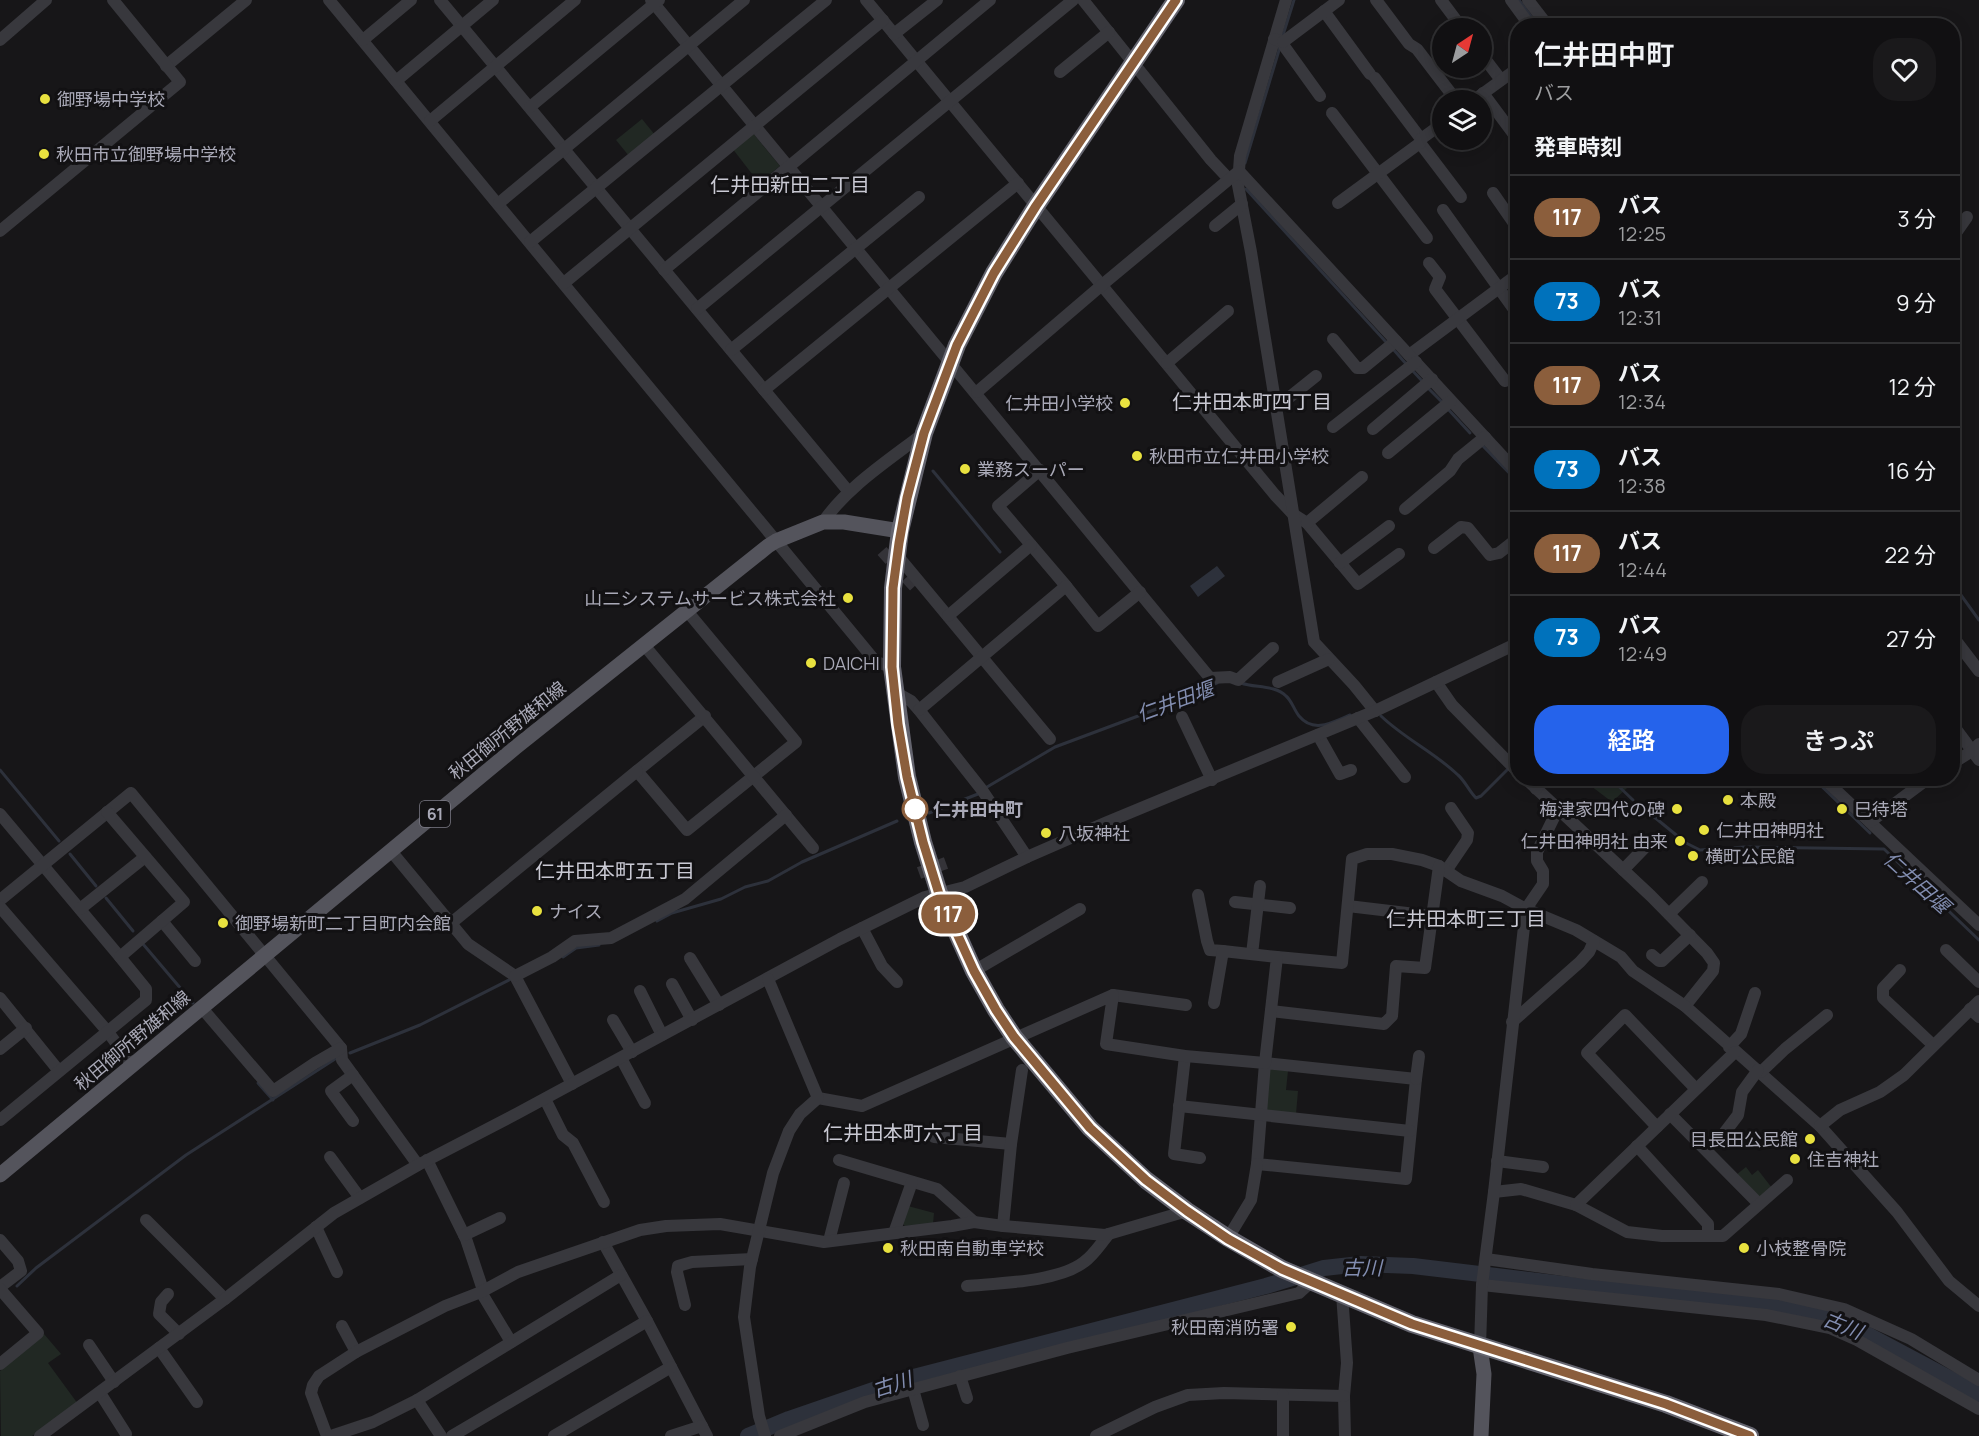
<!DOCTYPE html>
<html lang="ja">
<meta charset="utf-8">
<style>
body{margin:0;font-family:Manrope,"Noto Sans JP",sans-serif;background:#1a191b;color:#f1f3f6;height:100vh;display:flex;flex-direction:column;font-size:22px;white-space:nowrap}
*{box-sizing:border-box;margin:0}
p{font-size:20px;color:#9c9d9f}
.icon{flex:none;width:33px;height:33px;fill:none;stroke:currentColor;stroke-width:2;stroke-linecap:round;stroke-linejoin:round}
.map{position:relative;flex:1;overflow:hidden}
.panel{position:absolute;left:1510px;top:18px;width:450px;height:768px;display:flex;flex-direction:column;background:#111012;border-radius:24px;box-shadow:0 3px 15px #0003,0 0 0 2px #303032}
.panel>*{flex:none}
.badge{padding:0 12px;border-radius:20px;font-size:21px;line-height:39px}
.needle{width:39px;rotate:36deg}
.buttons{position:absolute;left:1432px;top:18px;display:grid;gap:12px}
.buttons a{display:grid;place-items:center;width:60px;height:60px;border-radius:50%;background:#111012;box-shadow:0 3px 15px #0003,0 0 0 2px #303032;font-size:30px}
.map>.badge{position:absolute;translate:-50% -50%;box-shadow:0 0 0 3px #fff}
h2{padding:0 24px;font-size:22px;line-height:54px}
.round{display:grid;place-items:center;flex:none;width:63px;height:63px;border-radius:24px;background:#1a191b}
.overview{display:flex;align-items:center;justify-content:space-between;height:102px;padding:0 24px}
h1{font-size:28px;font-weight:600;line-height:45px}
.primary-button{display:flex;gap:12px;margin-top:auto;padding:12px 24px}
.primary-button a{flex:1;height:69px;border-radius:24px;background:#2563eb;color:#fff;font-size:24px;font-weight:600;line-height:69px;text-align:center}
.primary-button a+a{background:#1a191b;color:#f1f3f6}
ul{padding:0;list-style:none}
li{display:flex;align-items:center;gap:18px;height:84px;padding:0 24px;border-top:2px solid #303032}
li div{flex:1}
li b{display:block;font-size:22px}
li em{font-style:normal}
li .badge{min-width:66px;font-weight:700;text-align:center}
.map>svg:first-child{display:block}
</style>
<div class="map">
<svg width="1979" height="1436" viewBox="0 0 1979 1436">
<rect width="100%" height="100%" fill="#171618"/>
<g fill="#212823">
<polygon points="642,119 655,135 629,156 616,140"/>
<polygon points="752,132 780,166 759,183 732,148"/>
<polygon points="1622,778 1628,787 1612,802 1591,786 1596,779"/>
<polygon points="1268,1068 1288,1071 1286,1090 1298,1091 1296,1114 1263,1110"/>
<polygon points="1746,1167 1752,1175 1758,1170 1772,1188 1762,1197 1755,1197 1736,1175"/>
<polygon points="908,1206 934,1213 933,1224 905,1226 902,1223"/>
<polygon points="44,1334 61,1354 48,1363 78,1404 32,1436 1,1436 0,1371"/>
</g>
<polygon fill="#2d313b" points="1217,566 1225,576 1198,597 1190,586"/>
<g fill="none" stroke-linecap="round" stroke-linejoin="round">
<g stroke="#2d313b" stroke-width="3">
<polyline points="1519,0 1538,26"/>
<polyline points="1283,35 1294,0"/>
<polyline points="1245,163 1280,47"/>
<polyline points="1246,189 1386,342"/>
<polyline points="1393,349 1407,365"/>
<polyline points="1412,370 1423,382"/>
<polyline points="1428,388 1441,401"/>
<polyline points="1447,408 1470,433"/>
<polyline points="1483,446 1518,482"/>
<polyline points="933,471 1000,552"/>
<polyline points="1953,584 1979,620"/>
<path d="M1241,683C1255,688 1275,685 1286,696C1292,701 1294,710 1299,716C1314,734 1333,722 1350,715"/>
<path d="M1381,716C1405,739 1434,752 1458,775C1465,781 1469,791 1476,798L1481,796L1507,770"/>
<polyline points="1517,760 1518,759"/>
<polyline points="0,770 59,841"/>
<polyline points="1610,778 1633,800"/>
<polyline points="1813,778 1870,833"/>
<polyline points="987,787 1055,747 1189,697 1217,683"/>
<polyline points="1642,807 1686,843 1700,850 1745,847 1884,849 1979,940"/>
<polyline points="929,813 978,794"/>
<polyline points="70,854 96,886"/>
<polyline points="106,898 133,931"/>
<polyline points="657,921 672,913 721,899 745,887 768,881 802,862 897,821"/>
<polyline points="143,944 193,1003"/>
<polyline points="563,957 576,948 599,945"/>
<polyline points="350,1053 420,1025 511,979"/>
<polyline points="258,1083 273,1100"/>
<polyline points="17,1286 36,1268 186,1155 335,1059"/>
</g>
<polyline stroke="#2d313b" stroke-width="16" points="748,1436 789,1419 902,1380 1266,1286 1324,1268 1360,1264 1413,1266 1597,1288 1736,1299 1819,1315 1857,1329 1979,1394"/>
<g stroke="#343338" stroke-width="12" stroke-dasharray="12 6" stroke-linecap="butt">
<polyline points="882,551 915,587"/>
<polyline points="919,873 946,863"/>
</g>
<g stroke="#38383d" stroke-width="12">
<polyline points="329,0 876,662 892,667"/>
<polyline points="440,0 849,492"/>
<polyline points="651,0 1210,678 1230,677 1238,680 1273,648"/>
<polyline points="866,0 1275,495 1293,514 1307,523 1358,584 1399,554"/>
<polyline points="1083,0 1211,160 1228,178"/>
<polyline points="1286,0 1240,156 1238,185 1251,252 1314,642 1354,685 1375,711"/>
<polyline points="1376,0 1409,44 1417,49 1456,100"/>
<polyline points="1441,0 1462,28"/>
<polyline points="1511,0 1530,26"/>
<polyline points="1528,0 1548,26"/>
<polyline points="1324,11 1370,74"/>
<polyline points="894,34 937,0"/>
<polyline points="1274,39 1283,42 1284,46 1320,96"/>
<polyline points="0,40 46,0"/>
<polyline points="363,40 411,0"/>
<polyline points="1283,42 1339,0"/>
<polyline points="1482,55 1501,80"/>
<polyline points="166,66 246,0"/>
<polyline points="1060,72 1109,32"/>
<polyline points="1375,78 1421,139"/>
<polyline points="396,81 493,0"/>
<polyline points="1483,93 1518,140"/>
<polyline points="1474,100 1518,68"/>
<polyline points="530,107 659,0"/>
<polyline points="1332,113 1427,238"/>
<polyline points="430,121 575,0"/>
<polyline points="1420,143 1461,197"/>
<polyline points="1493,193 1518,229"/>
<polyline points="499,203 744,0"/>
<polyline points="1338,203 1420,143 1421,139 1443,123"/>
<polyline points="1443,210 1518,315"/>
<polyline points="1215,226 1242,204"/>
<polyline points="0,231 180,82 113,0"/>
<polyline points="1953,237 1967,217"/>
<polyline points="530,242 826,0"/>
<polyline points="1429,263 1440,277 1435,289 1505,381"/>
<polyline points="664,270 990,0"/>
<polyline points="564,283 883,20"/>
<polyline points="697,309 1073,0"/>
<polyline points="1333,339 1357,368 1363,368 1396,341"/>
<polyline points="731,350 919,197"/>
<polyline points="1409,355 1518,274"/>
<polyline points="1167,363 1228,311"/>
<polyline points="764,390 1018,183"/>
<polyline points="977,392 1102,285 1239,171 1518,473"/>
<polyline points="1276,408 1316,376"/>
<polyline points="1333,427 1416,362"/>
<polyline points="1373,429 1432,379"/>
<polyline points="1388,453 1451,401"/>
<polyline points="1040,470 998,506 1066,586"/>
<polyline points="1405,509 1450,471 1458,459 1485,437"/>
<path d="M823,522C848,486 889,460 924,433"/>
<polyline points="1307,523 1362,477"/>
<polyline points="1434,548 1461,527 1468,528 1490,555 1499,553 1518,538"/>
<polyline points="897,555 1050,739"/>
<polyline points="1340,563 1389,526"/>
<polyline points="687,611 796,742 687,830 637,771 705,716"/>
<polyline points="948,616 1031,545"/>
<polyline points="1953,637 1979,671"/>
<polyline points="644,645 813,848"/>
<polyline points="1278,682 1329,659"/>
<polyline points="1436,682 1452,705 1518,772"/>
<polyline points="895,692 911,701 919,710 982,790 1027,857"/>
<polyline points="919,710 1066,586 1098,626 1140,592"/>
<polyline points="1182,717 1212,780"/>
<polyline points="1358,718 1405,777"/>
<polyline points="1953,725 1979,760"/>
<polyline points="1318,735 1340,774 1351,770"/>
<polyline points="1953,763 1972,751 1979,744"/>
<polyline points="1525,778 1651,896 1707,953 1714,963 1713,971 1685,1006 1820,1126 1897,1212 1949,1281 1979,1306"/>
<polyline points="1823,778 1979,925"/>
<polyline points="1536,789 1544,778"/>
<polyline points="0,814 120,957"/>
<polyline points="1870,822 1929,778"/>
<polyline points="391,851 468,944 515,976 572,1084"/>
<polyline points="1623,870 1654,838"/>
<polyline points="1446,871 1467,840 1468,833 1451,808"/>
<polyline points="1198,895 1207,941 1210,950 1223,951"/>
<polyline points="0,900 131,793 341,1048 342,1060 418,1165"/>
<polyline points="1235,902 1290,908"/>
<polyline points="1348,906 1432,916"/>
<polyline points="0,907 108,1032 132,1065"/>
<polyline points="80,909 145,857"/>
<polyline points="1669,914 1702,882"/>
<polyline points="162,921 195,961"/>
<polyline points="450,924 637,771"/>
<polyline points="862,928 882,966 897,982"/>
<polyline points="1946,950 1979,982"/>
<polyline points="1252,954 1260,886"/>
<polyline points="1652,955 1659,961 1662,961 1690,935"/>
<polyline points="1277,957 1342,963 1352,859 1367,854 1392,854 1422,860 1439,866 1461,881 1502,896 1526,909 1576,930 1621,957 1633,971 1685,1006"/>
<polyline points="690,958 719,1005"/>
<polyline points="1900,970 1883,988 1883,998 1933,1045"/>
<polyline points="974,971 1080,909"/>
<polyline points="515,976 552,957 575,941 611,938 685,899 786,815"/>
<polyline points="672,984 692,1020"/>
<polyline points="640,991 662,1035"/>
<polyline points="1113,995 1186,1005"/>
<polyline points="0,998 59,1071"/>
<polyline points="201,1007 273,1091 315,1063 341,1048"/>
<polyline points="1970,1009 1979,1017"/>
<polyline points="1271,1011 1384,1024 1392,1016 1396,966 1425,968 1439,866"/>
<polyline points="613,1020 632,1052"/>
<polyline points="1512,1022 1580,962 1589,952 1594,941"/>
<polyline points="1729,1047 1741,1034 1755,993"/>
<polyline points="0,1049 26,1028"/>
<polyline points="1185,1056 1174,1154 1200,1158"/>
<polyline points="621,1058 645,1103"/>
<polygon points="1265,1063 1416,1079 1406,1179 1257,1164"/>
<polyline points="1761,1072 1785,1049 1827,1015"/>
<polyline points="1416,1079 1419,1056"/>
<polyline points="818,1098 862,1106 1113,995 1106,1044 1185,1056 1265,1063 1277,957 1223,951 1214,1003"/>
<polyline points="545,1099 563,1135 573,1143 604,1202"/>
<polyline points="1179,1106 1410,1131"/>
<polyline points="1670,1114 1759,1204"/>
<polyline points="0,1120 146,1000 146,989 120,957 184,902 107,812"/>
<polyline points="353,1121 331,1091 353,1075"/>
<polyline points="1820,1126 1840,1110 1880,1092 1904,1075 1979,1001"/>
<polyline points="1657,1127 1587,1053 1625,1015 1696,1089"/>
<polyline points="1722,1136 1738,1115 1742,1092 1758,1070"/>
<polyline points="934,1137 1011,1144"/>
<polyline points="1637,1146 1708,1224 1708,1236"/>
<polyline points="330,1157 360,1198"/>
<polyline points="427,1160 466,1239 483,1290"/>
<polyline points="839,1160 937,1189 974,1222"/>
<polyline points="1497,1161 1543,1167"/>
<polyline points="1494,1192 1521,1189 1576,1205 1627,1232 1662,1236 1723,1236 1787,1180"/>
<polyline points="1576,1205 1735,1052"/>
<polyline points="146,1220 225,1299"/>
<polyline points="1003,1226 1011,1144 1022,1070"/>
<polyline points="316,1227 337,1272"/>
<polyline points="894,1233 912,1182"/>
<polyline points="464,1235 500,1218"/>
<polyline points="1228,1238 1251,1200 1257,1164"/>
<polyline points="0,1240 18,1261 21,1271 0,1287"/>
<polyline points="829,1241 844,1183"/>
<polyline points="603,1242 647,1321 707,1436"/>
<polyline points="1486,1259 1592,1274 1779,1294 1844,1309 1911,1339 1979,1380"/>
<polyline points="1482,1285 1766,1315 1830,1328 1857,1340 1979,1409"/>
<path d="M967,1286C1000,1283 1058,1282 1084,1262C1094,1255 1101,1243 1109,1234"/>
<polyline points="0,1289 38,1333 0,1364"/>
<polyline points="481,1292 511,1342"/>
<polyline points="168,1294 161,1302 159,1314 179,1334"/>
<polyline points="1342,1294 1347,1363 1344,1396 1345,1436"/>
<polyline points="685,1305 677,1272 678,1266 692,1262 752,1259"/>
<polyline points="342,1326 356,1352"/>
<polyline points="89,1345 114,1382"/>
<polyline points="1480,1347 1482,1285 1494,1192 1526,909 1543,884 1543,871 1537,861 1537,852 1558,809"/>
<polyline points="159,1348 197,1402"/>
<polyline points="960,1376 967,1398"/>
<polyline points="913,1389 923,1425"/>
<polyline points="100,1393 126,1434"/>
<polyline points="417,1400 441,1436"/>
<polyline points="40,1436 225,1299 334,1213 418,1165 518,1113 840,939 925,897 965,887 1027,857 1105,823 1375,711 1518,643"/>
<polyline points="327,1436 311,1393 313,1385 319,1376 356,1352 445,1306 481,1292 518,1272 640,1230 666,1226 720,1224 824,1242 952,1226 974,1222 1003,1226 1105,1235 1187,1211"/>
<polyline points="331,1436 373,1422 417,1400 621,1275"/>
<polyline points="452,1436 647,1321"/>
<polyline points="554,1436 671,1367"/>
<polyline points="671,1436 702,1426"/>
<polyline points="765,1436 759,1416 744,1317 750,1267 773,1173 789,1131 800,1114 818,1098 768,979"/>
<polyline points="780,1436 865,1402 1067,1348 1299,1293 1311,1282"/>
<polyline points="1096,1436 1155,1407 1188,1395 1224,1393 1344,1396"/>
<polyline points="1283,1436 1283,1395"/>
</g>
<g stroke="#54545c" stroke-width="15">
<polyline points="0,1175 516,747 768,546 776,541 823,522 844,522 900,531"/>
<polyline points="1480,1347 1484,1374 1481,1436"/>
</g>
<polyline stroke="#64646e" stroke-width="18" points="1176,0 1036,206 994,273 957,345 924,433 900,531 893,588 892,667 907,777 923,842 939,893 974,971 996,1010 1014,1037 1090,1128 1146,1180 1187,1211 1228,1238 1282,1269 1412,1324 1666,1404 1750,1436"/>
</g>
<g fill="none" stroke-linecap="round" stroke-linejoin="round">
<g stroke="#fff" stroke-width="14">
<polyline id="line" points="1176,0 1036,206 994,273 957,345 924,433 907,498 899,543 893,588 892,667 898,724 907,777 923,842 939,894 974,971 996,1010 1014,1037 1090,1128 1146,1180 1187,1211 1228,1239 1282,1269 1412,1324 1666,1404 1750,1436"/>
</g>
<use href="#line" stroke="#8b5e3c" stroke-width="9"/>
</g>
<g fill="#e8e13f" stroke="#121113" stroke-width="2">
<circle cx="45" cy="99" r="6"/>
<circle cx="44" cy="154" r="6"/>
<circle cx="1125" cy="403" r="6"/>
<circle cx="1137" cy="456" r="6"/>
<circle cx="965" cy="469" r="6"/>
<circle cx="848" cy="598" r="6"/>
<circle cx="811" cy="663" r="6"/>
<circle cx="1728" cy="800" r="6"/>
<circle cx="1677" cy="809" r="6"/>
<circle cx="1842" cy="809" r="6"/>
<circle cx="1704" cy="830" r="6"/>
<circle cx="1046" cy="833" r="6"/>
<circle cx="1680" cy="841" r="6"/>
<circle cx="1693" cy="856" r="6"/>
<circle cx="537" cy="911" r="6"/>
<circle cx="223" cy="923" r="6"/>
<circle cx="1810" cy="1139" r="6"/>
<circle cx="1795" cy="1159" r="6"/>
<circle cx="888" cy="1248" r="6"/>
<circle cx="1744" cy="1248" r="6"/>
<circle cx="1291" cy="1327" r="6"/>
</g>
<circle fill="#fff" stroke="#8b5e3c" stroke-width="3" cx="915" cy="809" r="12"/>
<g text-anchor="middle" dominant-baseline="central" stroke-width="6" stroke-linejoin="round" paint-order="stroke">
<rect fill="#121113" stroke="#7c7b86" stroke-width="1.5" x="420" y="801" width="30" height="26" rx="4.5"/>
<g font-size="16" font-weight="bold" fill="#a9a9b7">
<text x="435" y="814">61</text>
</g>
<g font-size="18" fill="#a9a9b7" stroke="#121113" text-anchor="start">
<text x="57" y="99">御野場中学校</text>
<text x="56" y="154">秋田市立御野場中学校</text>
<text x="1113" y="403" text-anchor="end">仁井田小学校</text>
<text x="1149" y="456">秋田市立仁井田小学校</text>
<text x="977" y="469">業務スーパー</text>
<text x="836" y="598" text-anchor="end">山二システムサービス株式会社</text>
<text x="823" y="663">DAICHI</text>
<text x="1740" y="800">本殿</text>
<text x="1665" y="809" text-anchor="end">梅津家四代の碑</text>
<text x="1854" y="809">巳待塔</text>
<text x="1716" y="830">仁井田神明社</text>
<text x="1058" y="833">八坂神社</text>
<text x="1668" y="841" text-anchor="end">仁井田神明社 由来</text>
<text x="1705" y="856">横町公民館</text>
<text x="549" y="911">ナイス</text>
<text x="235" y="923">御野場新町二丁目町内会館</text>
<text x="1798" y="1139" text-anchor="end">目長田公民館</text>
<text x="1807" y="1159">住吉神社</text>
<text x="900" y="1248">秋田南自動車学校</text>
<text x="1756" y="1248">小枝整骨院</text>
<text x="1279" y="1327" text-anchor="end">秋田南消防署</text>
</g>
<g font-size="18" fill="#a9a9b7" stroke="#121113">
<text transform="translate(507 730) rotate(-39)">秋田御所野雄和線</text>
<text transform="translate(132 1040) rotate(-40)">秋田御所野雄和線</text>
</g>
<g font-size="18" font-weight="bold" fill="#a9a9b7" stroke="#121113" text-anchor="start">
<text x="933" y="809">仁井田中町</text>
</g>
<g font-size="20" fill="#cacad4" stroke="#121113">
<text x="790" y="184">仁井田新田二丁目</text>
<text x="1252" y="401">仁井田本町四丁目</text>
<text x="615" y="870">仁井田本町五丁目</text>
<text x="1466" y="918">仁井田本町三丁目</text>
<text x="903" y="1132">仁井田本町六丁目</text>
</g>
<g font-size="20" font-style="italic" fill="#828db0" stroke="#121113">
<text transform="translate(1175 701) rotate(-20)">仁井田堰</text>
<text transform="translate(1917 882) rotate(42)">仁井田堰</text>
<text x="1362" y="1267">古川</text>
<text transform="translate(1843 1325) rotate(22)">古川</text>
<text transform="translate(892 1384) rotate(-18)">古川</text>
</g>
</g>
</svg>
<div class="buttons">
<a><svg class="needle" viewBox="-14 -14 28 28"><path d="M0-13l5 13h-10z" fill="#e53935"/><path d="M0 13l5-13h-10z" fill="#9c9d9f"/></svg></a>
<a><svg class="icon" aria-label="layers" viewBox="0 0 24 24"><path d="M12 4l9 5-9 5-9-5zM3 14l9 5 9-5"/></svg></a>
</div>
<b class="badge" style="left:948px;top:914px;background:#8b5e3c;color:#fff">117</b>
<section class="panel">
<div class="overview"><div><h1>仁井田中町</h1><p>バス</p></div><a class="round"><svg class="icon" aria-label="heart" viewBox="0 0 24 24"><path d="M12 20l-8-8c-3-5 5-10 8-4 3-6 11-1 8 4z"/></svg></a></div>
<h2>発車時刻</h2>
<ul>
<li><span class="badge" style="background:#8b5e3c;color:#fff">117</span><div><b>バス</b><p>12:25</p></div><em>3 分</em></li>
<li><span class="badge" style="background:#0072bc;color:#fff">73</span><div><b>バス</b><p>12:31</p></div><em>9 分</em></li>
<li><span class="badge" style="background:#8b5e3c;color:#fff">117</span><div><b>バス</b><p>12:34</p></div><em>12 分</em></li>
<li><span class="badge" style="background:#0072bc;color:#fff">73</span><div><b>バス</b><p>12:38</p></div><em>16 分</em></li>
<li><span class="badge" style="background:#8b5e3c;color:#fff">117</span><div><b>バス</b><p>12:44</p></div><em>22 分</em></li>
<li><span class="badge" style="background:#0072bc;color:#fff">73</span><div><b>バス</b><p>12:49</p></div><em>27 分</em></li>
</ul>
<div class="primary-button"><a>経路</a><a>きっぷ</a></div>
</section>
</div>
